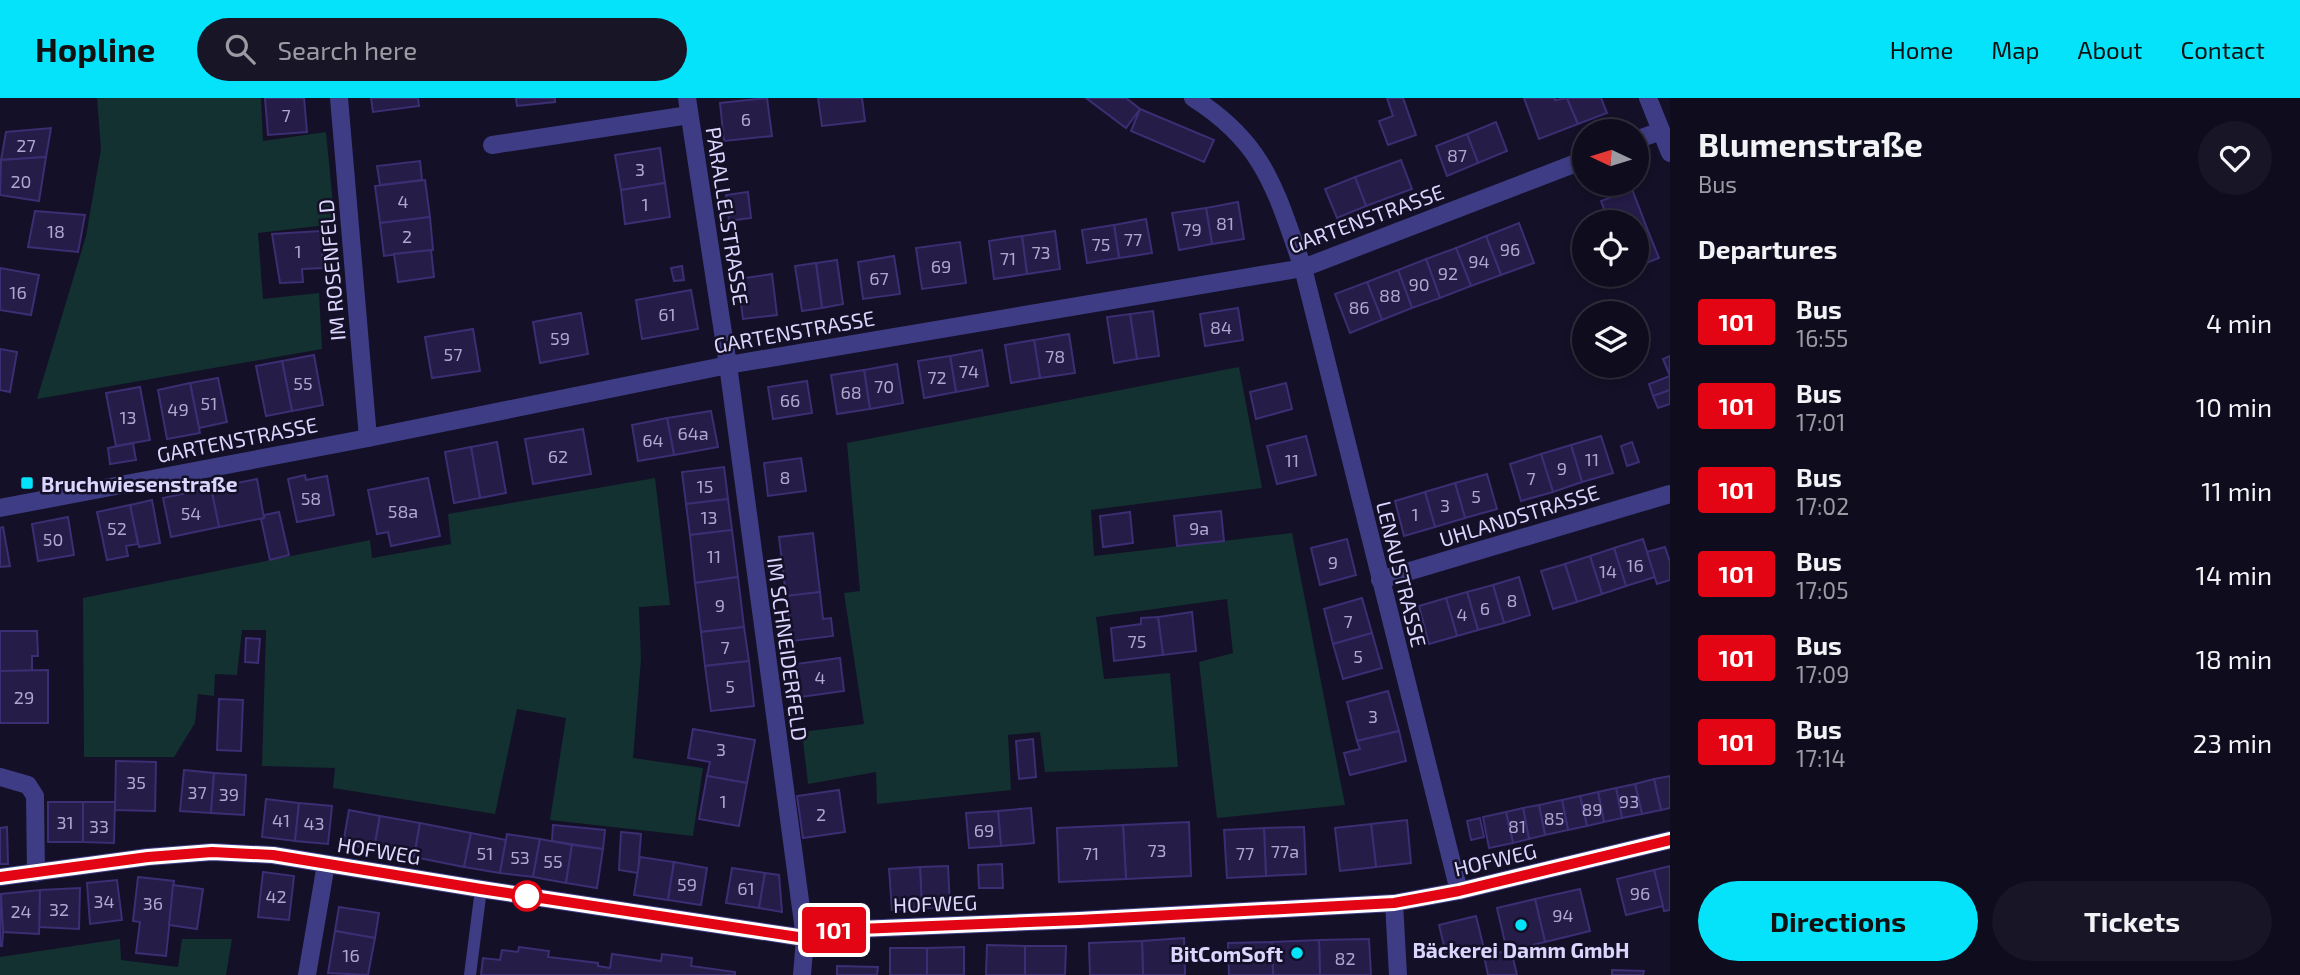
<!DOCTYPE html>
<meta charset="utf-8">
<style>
body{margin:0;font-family:"Exo 2",sans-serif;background:#181526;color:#f1f3f6;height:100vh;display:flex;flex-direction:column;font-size:26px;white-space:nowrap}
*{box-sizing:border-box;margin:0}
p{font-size:23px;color:#9b9ba4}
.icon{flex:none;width:38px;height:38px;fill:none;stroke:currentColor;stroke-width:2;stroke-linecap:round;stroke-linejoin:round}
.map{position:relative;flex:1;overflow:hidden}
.sheet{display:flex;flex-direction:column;background:#0f0c1d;width:630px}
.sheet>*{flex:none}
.badge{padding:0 14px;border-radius:5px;font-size:24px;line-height:46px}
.needle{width:46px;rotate:274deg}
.controls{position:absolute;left:1572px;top:21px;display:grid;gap:14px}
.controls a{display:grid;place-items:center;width:77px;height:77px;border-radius:50%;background:#0f0c1d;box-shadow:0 4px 10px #0003,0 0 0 2px #2f2c3b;font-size:35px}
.map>.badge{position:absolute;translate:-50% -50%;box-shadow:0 0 0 4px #fff}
h2{padding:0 28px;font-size:26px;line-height:63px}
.round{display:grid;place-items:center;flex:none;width:74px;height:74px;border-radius:37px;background:#181526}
.overview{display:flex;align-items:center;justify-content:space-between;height:119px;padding:0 28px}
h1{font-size:33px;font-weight:700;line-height:52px}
.primary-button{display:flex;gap:14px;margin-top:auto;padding:14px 28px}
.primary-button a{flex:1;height:80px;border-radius:42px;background:#05e3fb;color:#111;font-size:28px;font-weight:700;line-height:80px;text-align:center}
.primary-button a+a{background:#181526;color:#f1f3f6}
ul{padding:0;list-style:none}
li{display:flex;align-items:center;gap:21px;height:84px;padding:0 28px}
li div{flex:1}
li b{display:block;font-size:26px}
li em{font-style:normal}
li .badge{min-width:77px;font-weight:700;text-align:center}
header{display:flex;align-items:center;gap:42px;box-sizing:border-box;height:98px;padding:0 35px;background:#05e3fb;color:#111}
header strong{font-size:33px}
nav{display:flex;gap:38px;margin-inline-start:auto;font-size:24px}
.search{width:490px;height:63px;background:#181526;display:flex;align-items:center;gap:18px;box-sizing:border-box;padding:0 24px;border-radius:38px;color:#9b9ba4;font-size:26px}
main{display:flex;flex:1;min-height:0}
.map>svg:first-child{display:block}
</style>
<header>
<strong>Hopline</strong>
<div class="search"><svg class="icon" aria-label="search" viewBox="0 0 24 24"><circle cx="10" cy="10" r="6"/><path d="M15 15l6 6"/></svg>Search here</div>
<nav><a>Home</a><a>Map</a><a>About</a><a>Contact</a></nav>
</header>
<main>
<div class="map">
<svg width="1670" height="877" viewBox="0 0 1670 877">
<rect width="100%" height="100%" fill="#141027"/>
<g fill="#133130">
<polygon points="97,0 261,0 263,43 326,34 335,126 258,135 263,201 319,195 322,251 37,301 86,138 101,51"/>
<polygon points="1239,269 1262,390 1091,412 1094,458 1292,435 1345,707 1217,720 1199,564 1233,555 1227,501 1096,519 1104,581 1170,575 1178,669 1045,674 1040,634 1008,637 1011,692 877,706 876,674 808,686 802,634 864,626 844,495 860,493 847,345"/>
<polygon points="655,380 670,507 639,509 641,561 633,660 703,670 693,738 550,722 566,620 517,611 495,716 333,690 335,670 262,668 266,532 242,532 237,577 215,576 214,598 198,596 195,625 174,659 84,659 83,500 370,442 372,460 451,446 448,416"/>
<polygon points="120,841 121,862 178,869 182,841 232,841 226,877 0,877 0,859"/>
</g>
<g fill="#251c48" stroke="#3c2e73" stroke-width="2">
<polygon points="265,0 304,0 307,34 268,37"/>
<polygon points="371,0 418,0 419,8 373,14"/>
<polygon points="516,0 555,0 555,4 517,8"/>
<polygon points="767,0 772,38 724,43 720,5"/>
<polygon points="818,0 862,0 865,23 822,28"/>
<polygon points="1086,0 1126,0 1140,11 1126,30"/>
<polygon points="1387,0 1403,0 1416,37 1388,47 1379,23 1393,18"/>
<polygon points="1524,0 1555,0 1555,2 1567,0 1578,26 1539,41"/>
<polygon points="1567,0 1601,0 1607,15 1578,26"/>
<polygon points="1140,11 1214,42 1204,64 1131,33"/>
<polygon points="1496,24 1507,53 1478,65 1467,36"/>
<polygon points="51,30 46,59 1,62 6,34"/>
<polygon points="1467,36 1478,65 1447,78 1436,48"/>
<polygon points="660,50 665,85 621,92 615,57"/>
<polygon points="46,59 39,103 0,97 1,62"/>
<polygon points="1401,62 1412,91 1366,108 1355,79"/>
<polygon points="420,63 422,82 380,87 377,68"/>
<polygon points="1355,79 1366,108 1337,120 1325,91"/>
<polygon points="425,82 430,119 380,125 375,88"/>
<polygon points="665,85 670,119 625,126 621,92"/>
<polygon points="1632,91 1648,133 1636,138 1636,124 1609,124 1601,103"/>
<polygon points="748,94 751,120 729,123 726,97"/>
<polygon points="1238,104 1244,141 1212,146 1206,110"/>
<polygon points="1206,110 1212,146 1179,152 1172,115"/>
<polygon points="35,113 85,117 78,154 28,149"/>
<polygon points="430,119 433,152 384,158 380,125"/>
<polygon points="1146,121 1152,155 1119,160 1114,127"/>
<polygon points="1519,125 1534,165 1501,177 1486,138"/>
<polygon points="1114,127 1119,160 1087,165 1082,132"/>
<polygon points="321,133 323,170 302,171 303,184 280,185 272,136"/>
<polygon points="1055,133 1060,171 1027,176 1022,138"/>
<polygon points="1648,133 1659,160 1636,169 1636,138"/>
<polygon points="1022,138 1027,176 994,181 989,143"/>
<polygon points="1486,138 1501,177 1471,188 1456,150"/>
<polygon points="960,144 966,185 922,191 916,150"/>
<polygon points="1456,150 1471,188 1440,200 1426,161"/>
<polygon points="431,152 434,179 398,184 394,156"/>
<polygon points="894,158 900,196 863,201 858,164"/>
<polygon points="1426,161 1440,200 1412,210 1398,172"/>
<polygon points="837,162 843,206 822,210 816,165"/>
<polygon points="816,165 822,210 802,213 795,168"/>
<polygon points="682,168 684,182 674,183 671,170"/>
<polygon points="0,170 39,177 31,217 0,212"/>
<polygon points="1398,172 1412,210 1382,222 1367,184"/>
<polygon points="772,176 777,217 743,221 738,181"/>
<polygon points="1367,184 1382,222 1350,235 1335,196"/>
<polygon points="691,192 698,231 642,241 636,202"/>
<polygon points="1238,210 1243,242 1205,248 1200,216"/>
<polygon points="1153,213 1159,258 1137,261 1130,216"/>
<polygon points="581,215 588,256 540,265 533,224"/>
<polygon points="1130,216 1137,261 1114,265 1107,219"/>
<polygon points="473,231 480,273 432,280 425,239"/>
<polygon points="1069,236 1075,275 1040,280 1034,242"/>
<polygon points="1034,242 1040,280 1011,285 1005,247"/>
<polygon points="0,251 17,254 10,294 0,292"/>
<polygon points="982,252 988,288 956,294 950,258"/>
<polygon points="314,257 323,307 292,313 282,263"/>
<polygon points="950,258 956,294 924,300 918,263"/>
<polygon points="1670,258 1670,292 1653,298 1649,286 1670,278 1663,261"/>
<polygon points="282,263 292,313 266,318 256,268"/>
<polygon points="897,266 903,305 870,311 864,272"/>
<polygon points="864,272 870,311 837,316 831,277"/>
<polygon points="218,280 227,324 199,330 190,285"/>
<polygon points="807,283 812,315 773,321 768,289"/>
<polygon points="190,285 200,335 167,341 158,292"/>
<polygon points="1286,285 1292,311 1256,321 1250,294"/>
<polygon points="140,289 150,342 116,348 106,295"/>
<polygon points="1670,292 1670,306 1658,310 1653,298"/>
<polygon points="711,313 718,349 674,357 667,320"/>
<polygon points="667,320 674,357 638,363 632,327"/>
<polygon points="583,331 591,376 533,386 525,341"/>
<polygon points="1306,338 1316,377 1277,386 1267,348"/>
<polygon points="1601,338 1613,375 1582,384 1571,347"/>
<polygon points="497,344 506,395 480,400 471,349"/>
<polygon points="1632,344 1639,364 1627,368 1621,348"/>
<polygon points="133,345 136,362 110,366 108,350"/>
<polygon points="1571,347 1582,384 1553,394 1541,356"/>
<polygon points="471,349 480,400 454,405 445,354"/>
<polygon points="1541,356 1553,394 1521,403 1510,366"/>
<polygon points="801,360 806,393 768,398 764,365"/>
<polygon points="724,369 728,401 686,406 682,374"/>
<polygon points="1487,376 1497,411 1465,420 1455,385"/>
<polygon points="305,377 306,382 327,378 334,417 297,424 288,381"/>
<polygon points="428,380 440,438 391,448 388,434 377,436 368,392"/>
<polygon points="257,381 264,420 219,429 211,390"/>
<polygon points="1455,385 1465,420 1435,429 1425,394"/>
<polygon points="211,390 219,429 171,439 163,400"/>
<polygon points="1425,394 1435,429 1404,438 1395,403"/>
<polygon points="728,401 732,432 690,437 686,406"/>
<polygon points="152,402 160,445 139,449 130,407"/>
<polygon points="130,407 138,446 126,448 128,458 107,462 97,414"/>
<polygon points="1221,413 1224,443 1177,448 1174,418"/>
<polygon points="279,414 289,457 270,462 261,421 264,420 264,417"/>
<polygon points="1130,414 1133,445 1103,449 1100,418"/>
<polygon points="68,419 74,457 38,463 32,426"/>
<polygon points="3,429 10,468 0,469 0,430"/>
<polygon points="732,432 738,479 695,485 690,437"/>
<polygon points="813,435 820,494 786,498 779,439"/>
<polygon points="1347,441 1356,477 1320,487 1311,450"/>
<polygon points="1643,441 1655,479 1626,488 1614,450"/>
<polygon points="1665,449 1670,464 1670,482 1657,486 1647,454"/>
<polygon points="1614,450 1626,488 1602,496 1590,458"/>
<polygon points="1590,458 1602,496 1577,504 1565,466"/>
<polygon points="1565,466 1577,504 1553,511 1541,473"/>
<polygon points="738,479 744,529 701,534 695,485"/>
<polygon points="1519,479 1530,517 1504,525 1493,487"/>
<polygon points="1493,487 1504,525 1478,532 1467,494"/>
<polygon points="820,494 823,521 831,520 833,538 792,543 786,498"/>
<polygon points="1467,494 1478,532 1457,538 1446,500"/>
<polygon points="1362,500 1372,535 1333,546 1324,511"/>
<polygon points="1446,500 1457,538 1429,546 1419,508"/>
<polygon points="1192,514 1196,553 1163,557 1158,519"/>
<polygon points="1158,519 1163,557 1114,563 1111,530 1141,526 1141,520"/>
<polygon points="744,529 749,563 705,568 701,534"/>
<polygon points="0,533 37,533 38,558 32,558 32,573 0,573"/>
<polygon points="1372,535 1382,570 1343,581 1333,546"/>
<polygon points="246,540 260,541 258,565 245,564"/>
<polygon points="840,560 844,593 800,599 796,566"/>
<polygon points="749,563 754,608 711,613 705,568"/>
<polygon points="48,572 48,625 0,625 0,573"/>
<polygon points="1388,593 1399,633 1357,643 1347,604"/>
<polygon points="219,601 243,602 241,653 217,652"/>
<polygon points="693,631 755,642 747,685 707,678 710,664 688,660"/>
<polygon points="1399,633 1406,663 1350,677 1344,655 1360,651 1357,643"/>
<polygon points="1033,641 1036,679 1019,681 1016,643"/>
<polygon points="116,663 156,664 155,713 115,712"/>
<polygon points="184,672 214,675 211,715 180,713"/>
<polygon points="214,675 246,677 244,717 211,715"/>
<polygon points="707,678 747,685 739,728 699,721"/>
<polygon points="1670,678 1670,710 1661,712 1654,681"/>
<polygon points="1654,681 1661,712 1642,716 1635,686"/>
<polygon points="1635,686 1642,716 1622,720 1616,690"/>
<polygon points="1616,690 1622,720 1604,724 1598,694"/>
<polygon points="839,692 845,734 803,740 797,698"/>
<polygon points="1598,694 1604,724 1587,728 1580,698"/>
<polygon points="1580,698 1587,728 1568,732 1562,702"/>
<polygon points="266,701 299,705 295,743 262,739"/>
<polygon points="1562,702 1568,732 1545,737 1539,707"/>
<rect x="48" y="704" width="35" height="40"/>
<polygon points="83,704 115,704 114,745 83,744"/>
<polygon points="299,705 332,708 328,746 295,743"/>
<polygon points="1539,707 1545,737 1529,741 1523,710"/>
<polygon points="1031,710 1034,745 1001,748 998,713"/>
<polygon points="1523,710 1529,741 1513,745 1506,714"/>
<polygon points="349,712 380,718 374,751 343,746"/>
<polygon points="998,713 1001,748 969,750 966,715"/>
<polygon points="1506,714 1513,745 1489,750 1483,719"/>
<polygon points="380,718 420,725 414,759 374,751"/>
<polygon points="1480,720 1484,739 1471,742 1467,723"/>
<polygon points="1407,722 1411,765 1376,769 1371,726"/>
<polygon points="1189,724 1191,778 1126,781 1123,727"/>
<polygon points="420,725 471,735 464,769 414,759"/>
<polygon points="1371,726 1376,769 1340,773 1335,730"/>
<polygon points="553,727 605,732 603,751 552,743"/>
<polygon points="1123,727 1126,781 1059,784 1057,730"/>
<polygon points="7,729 8,766 0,766 0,730"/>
<polygon points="1304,729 1306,776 1266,778 1264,730"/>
<polygon points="1264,730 1266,778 1227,780 1224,732"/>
<polygon points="621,734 641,736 638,775 619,772"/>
<polygon points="471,735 506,742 500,775 464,769"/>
<polygon points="507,736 540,741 533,779 500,775"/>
<polygon points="540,741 572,747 566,785 533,779"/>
<polygon points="572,747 603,751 597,790 566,785"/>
<polygon points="640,759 674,764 668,802 634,797"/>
<polygon points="674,764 707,770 701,807 668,802"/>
<polygon points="1002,766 1003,790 979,790 978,767"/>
<polygon points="948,768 950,809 922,810 920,769"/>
<polygon points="1670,768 1670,812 1664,813 1654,772"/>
<polygon points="920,769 922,810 892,812 889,771"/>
<polygon points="732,770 765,775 759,810 726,805"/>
<polygon points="1654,772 1663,808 1626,817 1617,781"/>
<polygon points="263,774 294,778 289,822 258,819"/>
<polygon points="765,775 779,777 782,814 759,810"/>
<polygon points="138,779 174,783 166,858 136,855 140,824 133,823"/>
<polygon points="117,782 122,822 90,826 87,785"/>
<polygon points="173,787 203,791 197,831 169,827"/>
<polygon points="80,790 79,831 39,829 40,792"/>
<polygon points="1580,791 1590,833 1545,844 1535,801"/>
<polygon points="40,792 39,836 3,834 1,796"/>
<polygon points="0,796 3,834 2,848 0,848"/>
<polygon points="1535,801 1545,844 1507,853 1497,810"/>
<polygon points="339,809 379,815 375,840 335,833"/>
<polygon points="1476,818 1484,851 1447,860 1439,827"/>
<polygon points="335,833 375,840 368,877 328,875"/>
<polygon points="1184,840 1185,877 1143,877 1142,843"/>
<polygon points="1369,841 1371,877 1320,877 1319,842"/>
<polygon points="1319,842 1320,877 1273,877 1272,844"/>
<polygon points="1142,843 1143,877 1090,877 1089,845"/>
<polygon points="1272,844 1273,877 1229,877 1228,845"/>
<polygon points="987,847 1025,848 1025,877 986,877"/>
<polygon points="1025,848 1066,848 1065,877 1025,877"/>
<polygon points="519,849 549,853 548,859 598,865 598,868 610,870 612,856 661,863 662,856 692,860 691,868 735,874 735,877 481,877 483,860 500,862 502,852 518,854"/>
<polygon points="964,849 964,877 927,877 927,850"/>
<rect x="890" y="850" width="37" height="27"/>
<polygon points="1511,852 1517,877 1488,877 1484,858"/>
<polygon points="837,868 878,869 877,877 837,877"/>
<polygon points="1612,872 1644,873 1643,877 1612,877"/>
</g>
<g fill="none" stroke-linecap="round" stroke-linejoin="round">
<polyline stroke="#3e3c85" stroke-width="12" points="470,877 481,791"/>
<g stroke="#3e3c85" stroke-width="18">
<polyline points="339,0 368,340"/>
<polyline points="687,0 728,267 805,840 802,877"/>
<path d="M1193,0C1266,46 1276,94 1303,170L1459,793"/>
<polyline points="1648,0 1670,55"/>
<polyline points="1636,42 1661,33"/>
<polyline points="492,47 689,17"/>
<polyline points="0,410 368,340 728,267 1303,170 1584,62"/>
<polyline points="1380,482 1670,396"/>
<polyline points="0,679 28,687 35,698 36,775"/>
<polyline points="0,779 148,759 212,754 273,757 481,791 805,840 834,832 1079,822 1394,805 1459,793 1670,742"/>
<polyline points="1394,805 1398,877"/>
<polyline points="307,877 326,766"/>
</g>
</g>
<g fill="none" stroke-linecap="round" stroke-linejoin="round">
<g stroke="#fff" stroke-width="16">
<polyline id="line" points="0,779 148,759 212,754 273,757 481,791 805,840 834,832 1079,822 1394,805 1459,793 1670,742"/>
</g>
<use href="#line" stroke="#e30513" stroke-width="10"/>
</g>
<g fill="#05e3fb" stroke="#141027" stroke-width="2.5">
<rect x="20" y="378" width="14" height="14" rx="3.5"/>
<circle cx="1521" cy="827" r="7"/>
<circle cx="1297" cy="855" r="7"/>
</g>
<circle fill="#fff" stroke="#e30513" stroke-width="3.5" cx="527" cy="798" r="14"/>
<g text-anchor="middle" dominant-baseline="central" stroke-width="5" stroke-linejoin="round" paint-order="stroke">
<g font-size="18" fill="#aea8d0">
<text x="286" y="17">7</text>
<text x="746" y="21">6</text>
<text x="26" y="47">27</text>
<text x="1457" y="57">87</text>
<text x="640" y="71">3</text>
<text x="21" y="83">20</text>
<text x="403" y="103">4</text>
<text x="645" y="106">1</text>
<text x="1225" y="125">81</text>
<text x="1192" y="131">79</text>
<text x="56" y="133">18</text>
<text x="407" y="138">2</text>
<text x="1133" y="141">77</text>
<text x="1101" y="146">75</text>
<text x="1510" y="151">96</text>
<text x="298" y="153">1</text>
<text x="1041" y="154">73</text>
<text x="1008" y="160">71</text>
<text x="1479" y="163">94</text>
<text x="941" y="168">69</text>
<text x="1448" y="175">92</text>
<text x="879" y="180">67</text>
<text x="1419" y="186">90</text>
<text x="18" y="194">16</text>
<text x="1390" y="197">88</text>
<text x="1359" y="209">86</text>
<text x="667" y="216">61</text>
<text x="1221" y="229">84</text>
<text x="560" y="240">59</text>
<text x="453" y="256">57</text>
<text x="1055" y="258">78</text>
<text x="969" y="273">74</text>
<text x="937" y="279">72</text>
<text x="303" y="285">55</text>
<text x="884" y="288">70</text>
<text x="851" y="294">68</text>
<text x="790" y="302">66</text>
<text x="209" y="305">51</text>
<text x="178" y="311">49</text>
<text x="128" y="319">13</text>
<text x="693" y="335">64a</text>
<text x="653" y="342">64</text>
<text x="558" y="358">62</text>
<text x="1592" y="361">11</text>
<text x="1292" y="362">11</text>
<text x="1562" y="370">9</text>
<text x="785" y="379">8</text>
<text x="1531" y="380">7</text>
<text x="705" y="388">15</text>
<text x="1476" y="398">5</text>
<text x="311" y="400">58</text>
<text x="1445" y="407">3</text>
<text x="403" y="413">58a</text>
<text x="191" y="415">54</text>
<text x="1415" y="416">1</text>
<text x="709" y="419">13</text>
<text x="117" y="430">52</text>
<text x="1199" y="430">9a</text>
<text x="53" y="441">50</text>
<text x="714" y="458">11</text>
<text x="1333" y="464">9</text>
<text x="1635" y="467">16</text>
<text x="1608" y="473">14</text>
<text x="1512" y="502">8</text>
<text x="720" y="507">9</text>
<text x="1485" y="510">6</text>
<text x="1462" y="516">4</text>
<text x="1348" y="523">7</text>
<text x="1137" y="543">75</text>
<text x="725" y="549">7</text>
<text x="1358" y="558">5</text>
<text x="820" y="579">4</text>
<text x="730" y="588">5</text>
<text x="24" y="599">29</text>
<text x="1373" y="618">3</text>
<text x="721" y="651">3</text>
<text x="136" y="684">35</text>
<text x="197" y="694">37</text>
<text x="229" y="696">39</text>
<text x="723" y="703">1</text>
<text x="1629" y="703">93</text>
<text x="1592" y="711">89</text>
<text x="821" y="716">2</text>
<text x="1554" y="720">85</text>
<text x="281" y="722">41</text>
<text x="65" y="724">31</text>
<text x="314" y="725">43</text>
<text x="99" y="728">33</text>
<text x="1517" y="728">81</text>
<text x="984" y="732">69</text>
<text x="1157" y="752">73</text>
<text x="1285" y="753">77a</text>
<text x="485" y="755">51</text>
<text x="1091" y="755">71</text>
<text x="1245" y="755">77</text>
<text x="520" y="759">53</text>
<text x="553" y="763">55</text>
<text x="687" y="786">59</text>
<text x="746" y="790">61</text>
<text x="1640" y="795">96</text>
<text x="276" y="798">42</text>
<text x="104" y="803">34</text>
<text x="153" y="805">36</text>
<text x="59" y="811">32</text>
<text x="21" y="813">24</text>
<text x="1563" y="817">94</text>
<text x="351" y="857">16</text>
<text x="1345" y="860">82</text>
</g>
<g font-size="21" fill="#dbd6fe" stroke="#141027">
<text transform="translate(728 118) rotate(81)">PARALLELSTRASSE</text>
<text transform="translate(1366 120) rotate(-20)">GARTENSTRASSE</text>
<text transform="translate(331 172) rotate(-95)">IM ROSENFELD</text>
<text transform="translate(794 233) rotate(-10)">GARTENSTRASSE</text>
<text transform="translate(237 341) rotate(-11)">GARTENSTRASSE</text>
<text transform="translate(1519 417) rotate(-17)">UHLANDSTRASSE</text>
<text transform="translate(1402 476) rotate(76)">LENAUSTRASSE</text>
<text transform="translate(788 551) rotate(82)">IM SCHNEIDERFELD</text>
<text transform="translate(379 752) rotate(9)">HOFWEG</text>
<text transform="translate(1495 761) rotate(-13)">HOFWEG</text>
<text transform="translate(935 805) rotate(-2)">HOFWEG</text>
</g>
<g font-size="21" font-weight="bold" fill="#dbd6fe" stroke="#141027" text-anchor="start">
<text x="41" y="385">Bruchwiesenstraße</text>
<text x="1521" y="851" text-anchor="middle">Bäckerei Damm GmbH</text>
<text x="1283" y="855" text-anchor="end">BitComSoft</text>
</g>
</g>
</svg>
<div class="controls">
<a><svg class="needle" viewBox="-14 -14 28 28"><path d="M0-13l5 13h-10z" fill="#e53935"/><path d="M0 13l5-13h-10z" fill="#9b9ba4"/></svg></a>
<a><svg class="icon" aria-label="locate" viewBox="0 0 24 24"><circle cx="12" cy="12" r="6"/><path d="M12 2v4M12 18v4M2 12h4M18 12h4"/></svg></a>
<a><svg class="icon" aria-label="layers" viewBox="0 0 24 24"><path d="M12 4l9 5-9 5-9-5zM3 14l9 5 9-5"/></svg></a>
</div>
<b class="badge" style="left:834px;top:832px;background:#e30513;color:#fff">101</b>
</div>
<section class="sheet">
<div class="overview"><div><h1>Blumenstraße</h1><p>Bus</p></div><a class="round"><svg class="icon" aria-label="heart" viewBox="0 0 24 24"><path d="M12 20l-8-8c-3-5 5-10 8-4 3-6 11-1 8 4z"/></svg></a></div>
<h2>Departures</h2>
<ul>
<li><span class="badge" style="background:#e30513;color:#fff">101</span><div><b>Bus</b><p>16:55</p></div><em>4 min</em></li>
<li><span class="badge" style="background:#e30513;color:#fff">101</span><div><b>Bus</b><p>17:01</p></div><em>10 min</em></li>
<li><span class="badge" style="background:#e30513;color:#fff">101</span><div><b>Bus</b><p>17:02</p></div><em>11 min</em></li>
<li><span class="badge" style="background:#e30513;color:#fff">101</span><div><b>Bus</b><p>17:05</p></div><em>14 min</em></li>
<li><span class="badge" style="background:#e30513;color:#fff">101</span><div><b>Bus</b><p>17:09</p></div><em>18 min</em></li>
<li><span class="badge" style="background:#e30513;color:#fff">101</span><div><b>Bus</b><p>17:14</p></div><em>23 min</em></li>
</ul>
<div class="primary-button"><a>Directions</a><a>Tickets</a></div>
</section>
</main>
